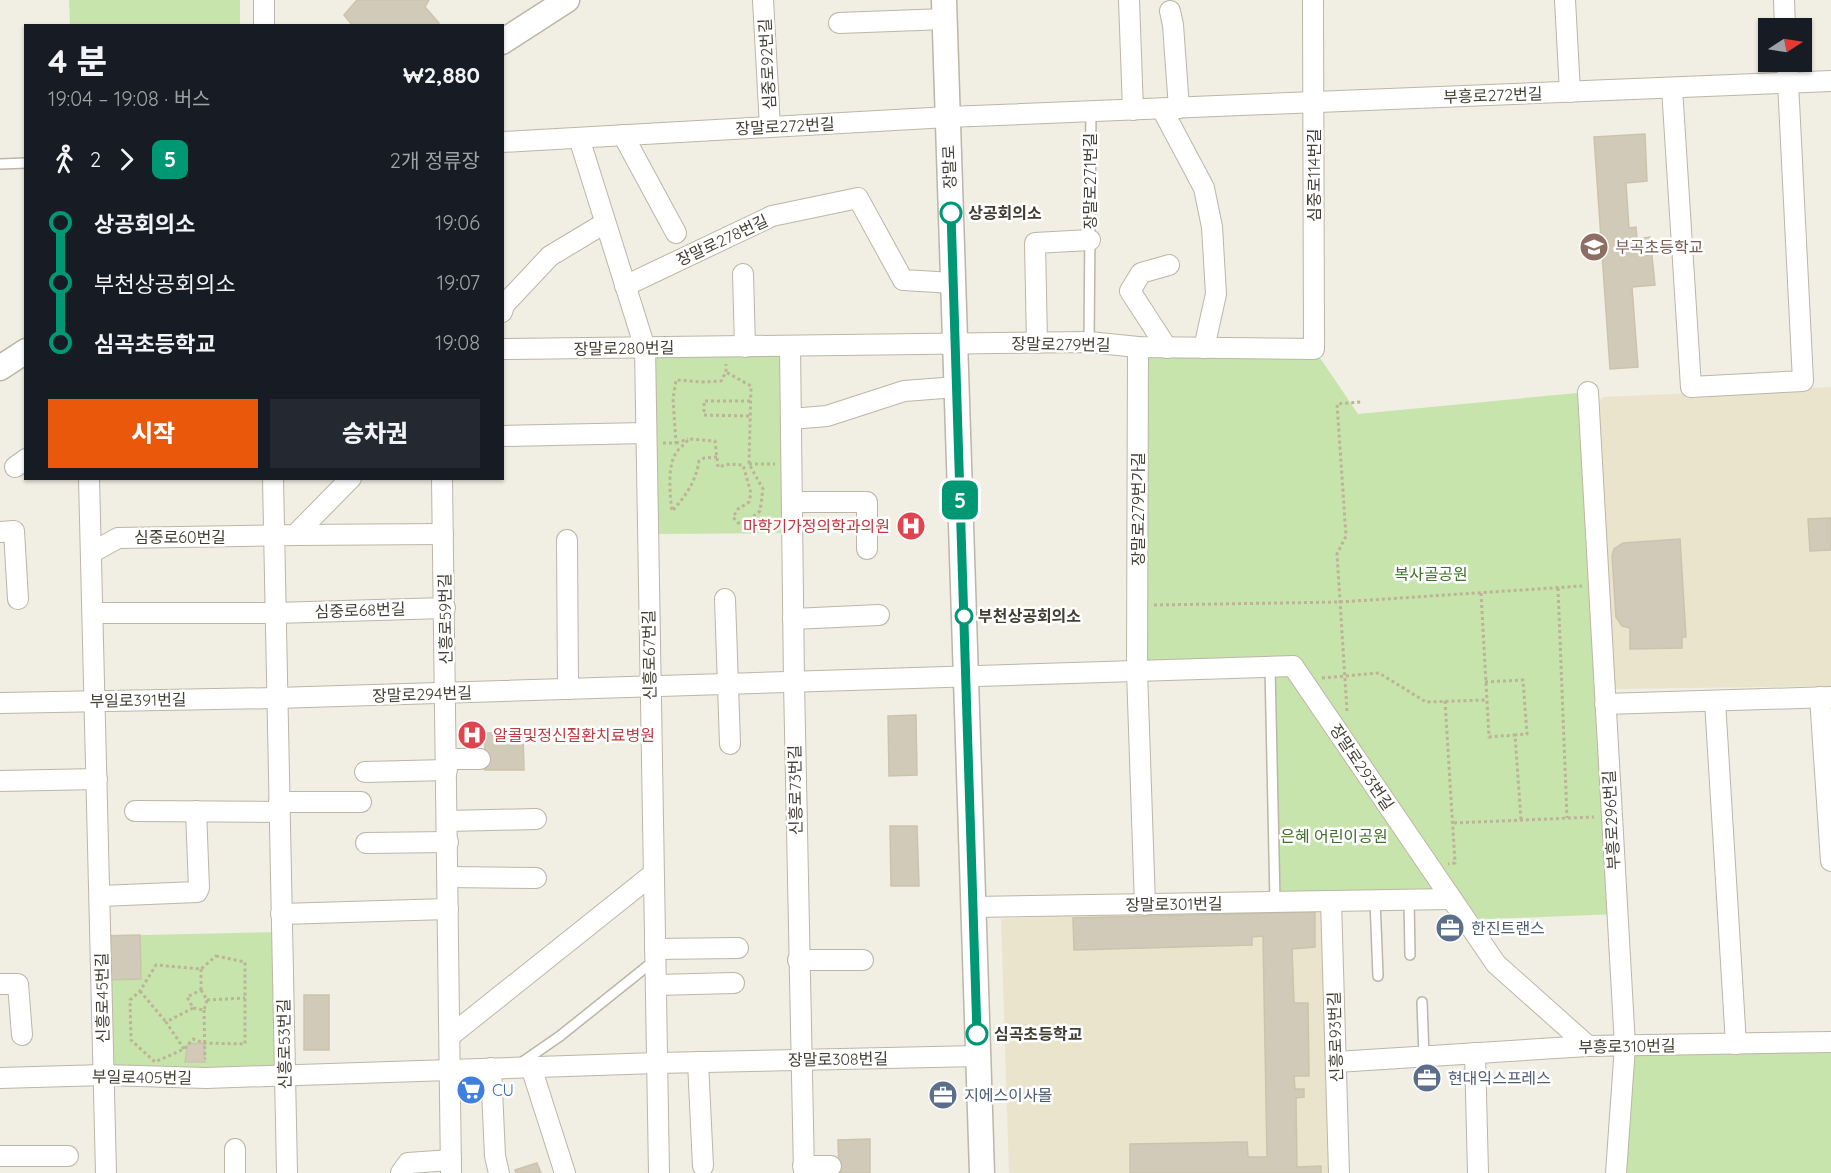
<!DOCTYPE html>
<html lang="ko">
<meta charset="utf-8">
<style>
body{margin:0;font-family:Quicksand,"Noto Sans KR",sans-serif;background:#242831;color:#f1f3f6;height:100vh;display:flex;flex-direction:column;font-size:22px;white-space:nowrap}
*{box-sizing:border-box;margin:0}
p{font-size:20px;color:#9ea1a6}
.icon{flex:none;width:33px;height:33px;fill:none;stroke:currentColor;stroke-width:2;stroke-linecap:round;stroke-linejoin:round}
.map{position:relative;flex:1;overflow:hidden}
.details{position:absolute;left:24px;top:24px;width:480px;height:456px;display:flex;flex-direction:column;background:#171b24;border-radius:0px;box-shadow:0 2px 4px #0004}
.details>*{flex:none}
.badge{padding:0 12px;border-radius:9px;font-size:21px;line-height:39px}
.needle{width:39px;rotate:78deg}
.buttons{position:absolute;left:1758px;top:18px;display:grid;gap:12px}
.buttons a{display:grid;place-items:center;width:54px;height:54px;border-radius:0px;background:#171b24;box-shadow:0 2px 4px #0004;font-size:30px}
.map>.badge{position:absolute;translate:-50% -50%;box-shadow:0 0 0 3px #fff}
.legs{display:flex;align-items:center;gap:9px;height:66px;padding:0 24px;font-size:20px}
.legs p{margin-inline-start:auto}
.summary{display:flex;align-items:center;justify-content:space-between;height:102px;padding:0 24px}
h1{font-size:33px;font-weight:800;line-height:45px}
.primary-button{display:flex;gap:12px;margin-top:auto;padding:12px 24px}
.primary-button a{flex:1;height:69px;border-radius:0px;background:#ea580c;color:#fff;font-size:24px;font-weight:800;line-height:69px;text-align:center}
.primary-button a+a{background:#242831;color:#f1f3f6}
ul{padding:0 24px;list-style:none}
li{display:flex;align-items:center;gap:21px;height:60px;font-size:22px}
li i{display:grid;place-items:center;width:9px;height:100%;margin:0 8px;background:currentColor}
li i::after{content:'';width:15px;height:15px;margin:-8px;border:4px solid;border-radius:50%;background:#171b24}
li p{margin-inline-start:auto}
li:first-child i{background:linear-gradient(#0000 50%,currentColor 0)}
li:last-child i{background:linear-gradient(currentColor 50%,#0000 0)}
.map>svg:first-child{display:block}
</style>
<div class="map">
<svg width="1831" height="1173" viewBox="0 0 1831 1173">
<rect width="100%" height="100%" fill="#f1eee3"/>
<g fill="#eae4cd">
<polygon points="1831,387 1831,686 1611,689 1594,408 1603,397"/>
<polygon points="1331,901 1339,1173 1009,1173 1001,919"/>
</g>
<g fill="#c6e4ac">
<polygon points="69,0 240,0 240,25 70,25"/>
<polygon points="790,346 792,533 647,534 645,348"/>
<polygon points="1138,347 1314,349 1358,414 1588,392 1617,914 1465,920 1293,666 1137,671"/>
<polygon points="1274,670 1292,673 1438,891 1280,892"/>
<polygon points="282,932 285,1075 104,1075 100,936"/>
<polygon points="1831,1042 1831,1173 1616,1173 1625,1046"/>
</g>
<g fill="#d2cab9" stroke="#ccc3ac" stroke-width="1.5">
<polygon points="357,0 429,0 425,7 439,23 437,26 353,26 344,15"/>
<polygon points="1645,134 1647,181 1626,183 1629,228 1636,227 1637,239 1650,237 1655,285 1632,287 1638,367 1610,369 1594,137"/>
<polygon points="1831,518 1831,550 1810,551 1808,519"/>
<polygon points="1680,539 1686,637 1682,637 1682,648 1630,649 1630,628 1622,626 1616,617 1612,556 1614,549 1623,543"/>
<polygon points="916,715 917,775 889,776 888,716"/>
<polygon points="485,733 523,733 524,770 485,770"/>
<polygon points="890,826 917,826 919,886 891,886"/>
<polygon points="1315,912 1315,947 1292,949 1294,1003 1308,1003 1309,1076 1294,1076 1295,1089 1304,1089 1304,1097 1296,1098 1297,1167 1321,1166 1321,1173 1130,1173 1130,1144 1247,1142 1248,1157 1267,1157 1263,936 1252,937 1252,945 1074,950 1073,918"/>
<polygon points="140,935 141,979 102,980 100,936"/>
<rect x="304" y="995" width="25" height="55"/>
<polygon points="204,1043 205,1062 185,1062 188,1044"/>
<polygon points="870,1139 870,1173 839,1173 838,1140"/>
<polygon points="537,1163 541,1173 516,1173 515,1170"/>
</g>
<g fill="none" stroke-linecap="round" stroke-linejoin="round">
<g stroke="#bcb6a6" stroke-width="12">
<g id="service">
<polyline points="0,164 26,163"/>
<polyline points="1089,342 1091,111"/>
<polyline points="1270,667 1275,902"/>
<polyline points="1375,900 1378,976"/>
<polyline points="1409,900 1410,955"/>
<polyline points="1422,1002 1424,1056"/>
<polyline points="521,1063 560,1036 655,960"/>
</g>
</g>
<g stroke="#bcb6a6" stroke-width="22">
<g id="minor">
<polyline points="264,0 264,26"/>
<polyline points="763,0 770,127"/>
<polyline points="1129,0 1133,110"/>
<polyline points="1565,0 1570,92"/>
<polyline points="1784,0 1785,28"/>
<polyline points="1170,11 1173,25 1179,108"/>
<polyline points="839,23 945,19"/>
<polyline points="1672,88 1691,387 1803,381 1787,62"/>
<polyline points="1162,109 1204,188 1212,227 1216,294 1204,348"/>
<polyline points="623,135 676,233"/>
<polyline points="579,138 645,348 659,1173"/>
<polyline points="502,142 948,117 1831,81"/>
<polyline points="743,274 745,347"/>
<polyline points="625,286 772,216 858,198 903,280 953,283"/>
<polyline points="502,312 504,305 550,256 605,223"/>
<polyline points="1037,343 1035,243 1090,240"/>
<polyline points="790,346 794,682 804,1173"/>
<polyline points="1138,347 1137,671 1145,905"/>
<polyline points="1167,348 1130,291 1141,273 1169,265"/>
<polyline points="502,349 1089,342 1138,347 1314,349 1313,0"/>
<polyline points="1588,392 1625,1046 1616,1173"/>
<polyline points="791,419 827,416 904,391 957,387"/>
<polyline points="502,436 646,433"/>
<polyline points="15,467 26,459"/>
<polyline points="89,478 106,1173"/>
<polyline points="273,478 287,1173"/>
<polyline points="442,478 451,1173"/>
<polyline points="792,502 867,502 867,549"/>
<polyline points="0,532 14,531 18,599"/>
<polyline points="295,535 443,534"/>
<polyline points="567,540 568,689"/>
<polyline points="91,553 118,538 295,535 351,478"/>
<polyline points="725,599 730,744"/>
<polyline points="93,613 275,613 445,608"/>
<polyline points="793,619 879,615"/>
<polyline points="1820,697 1831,861"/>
<polyline points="1715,701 1736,1044"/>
<polyline points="0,703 276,698 1293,666 1496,964 1588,1046"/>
<polyline points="1605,704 1831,697"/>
<polyline points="447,759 480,759"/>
<polyline points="365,772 447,770"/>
<polyline points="0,781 97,779"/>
<polyline points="279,802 361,802"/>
<polyline points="135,811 279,812"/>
<polyline points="447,821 536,819"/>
<polyline points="366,843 448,842"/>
<polyline points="448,877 536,878"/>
<polyline points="100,896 197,892 199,888 196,811"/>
<polyline points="1331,901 1339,1173"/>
<polyline points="973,907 1451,899"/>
<polyline points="281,914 448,909"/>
<polyline points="655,949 738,948"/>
<polyline points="798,960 863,960"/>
<polyline points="0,984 18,984 22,1035"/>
<polyline points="656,985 734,983"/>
<polyline points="450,1036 653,874"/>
<polyline points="1475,1053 1478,1173"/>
<polyline points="698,1062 703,1166"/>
<polyline points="1336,1062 1588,1046 1831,1042"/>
<polyline points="531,1067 565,1173"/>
<polyline points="491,1068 495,1156 499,1173"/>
<polyline points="0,1078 104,1075 206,1078 657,1063 978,1056"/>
<polyline points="235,1149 235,1173"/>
<polyline points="0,1156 68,1156"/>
<polyline points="803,1166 831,1166"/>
<polyline points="401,1173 408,1163 451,1160"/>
</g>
</g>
<g stroke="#bcb6a6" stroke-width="27">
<g id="tertiary">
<polyline points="944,0 982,1173"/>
<polyline points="502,42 567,0"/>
<polyline points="0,368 26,351"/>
</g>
</g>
<g stroke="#bdb397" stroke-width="3" stroke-dasharray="3 3" stroke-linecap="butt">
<polyline points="749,416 704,415 704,401 750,401"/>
<polyline points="663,443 676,443 673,399 676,380 702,382 721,381 726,372 726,364"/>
<polyline points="676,443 688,439"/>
<path d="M717,457L704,458L699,461C696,481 686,496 672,511C670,496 667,466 676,453C679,448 685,444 689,439L715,441L718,467L730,464L743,465L751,493L749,502L738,509L733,517L738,523L749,520L760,511L763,489L749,464L751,386L726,372"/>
<polyline points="749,464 775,464"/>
<polyline points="1558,588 1567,818"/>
<polyline points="1481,593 1489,737 1515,735 1521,820"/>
<polyline points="1154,605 1340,602 1582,586"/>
<polyline points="1322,678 1379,673 1426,702 1486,700"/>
<polyline points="1485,682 1523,680 1527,734 1515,735"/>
<polyline points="1445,701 1455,863 1448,864"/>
<polyline points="1347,711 1337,554 1346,536 1337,404 1361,402"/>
<polyline points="1454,823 1594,817"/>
<polygon points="216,956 245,962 245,1044 204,1043 193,1039 184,1049 155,1062 131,1040 130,1000 140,991 156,965 201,969"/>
<polygon points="201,990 207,1000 204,1010 193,1008 187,997"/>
<polyline points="201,990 201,969"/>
<polyline points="140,991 166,1022"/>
<polyline points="207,1000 245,998"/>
<polyline points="204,1010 205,1059"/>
<polyline points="184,1049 166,1022 193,1008"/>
</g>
<use href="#service" stroke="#fff" stroke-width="9"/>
<use href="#minor" stroke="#fff" stroke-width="20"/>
<use href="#tertiary" stroke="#fff" stroke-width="24"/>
</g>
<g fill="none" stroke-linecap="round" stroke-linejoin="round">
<g stroke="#fff" stroke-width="14">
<polyline id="line-1" points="951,213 977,1034"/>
</g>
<use href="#line-1" stroke="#009775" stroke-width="9"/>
</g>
<defs>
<g id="school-disc" transform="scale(1.5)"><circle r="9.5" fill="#8d6e63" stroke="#fff"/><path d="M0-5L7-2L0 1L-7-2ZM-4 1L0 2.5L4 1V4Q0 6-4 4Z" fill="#fff"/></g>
<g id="hospital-disc" transform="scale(1.5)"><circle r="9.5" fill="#e0444e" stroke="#fff"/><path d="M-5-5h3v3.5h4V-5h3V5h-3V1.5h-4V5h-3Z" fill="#fff"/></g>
<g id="office-disc" transform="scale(1.5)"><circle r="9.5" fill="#5c6f8a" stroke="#fff"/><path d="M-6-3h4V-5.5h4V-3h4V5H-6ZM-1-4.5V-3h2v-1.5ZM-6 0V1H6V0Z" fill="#fff"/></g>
<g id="supermarket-disc" transform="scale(1.5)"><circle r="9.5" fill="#3f7fe0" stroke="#fff"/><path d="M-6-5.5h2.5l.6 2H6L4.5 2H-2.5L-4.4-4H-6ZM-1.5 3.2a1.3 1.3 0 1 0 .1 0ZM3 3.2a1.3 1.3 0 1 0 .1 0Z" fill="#fff"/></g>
</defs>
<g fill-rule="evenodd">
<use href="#school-disc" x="1594" y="247"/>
<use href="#hospital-disc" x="911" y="526"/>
<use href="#hospital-disc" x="472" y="735"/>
<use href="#office-disc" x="1450" y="928"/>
<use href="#office-disc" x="1427" y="1078"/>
<use href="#supermarket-disc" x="471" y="1090"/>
<use href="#office-disc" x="943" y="1095"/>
</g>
<g fill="#fff" stroke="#009775" stroke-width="3">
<circle cx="951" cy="213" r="10"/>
<circle cx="964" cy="616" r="8"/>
<circle cx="977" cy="1034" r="10"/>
</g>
<g text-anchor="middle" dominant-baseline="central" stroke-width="5" stroke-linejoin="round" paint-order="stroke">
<g font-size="16" fill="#423e33" stroke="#fff">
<text transform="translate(767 64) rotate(-93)">심중로92번길</text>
<text transform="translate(1493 95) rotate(-2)">부흥로272번길</text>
<text transform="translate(785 126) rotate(-3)">장말로272번길</text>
<text transform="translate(949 167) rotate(-92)">장말로</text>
<text transform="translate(1314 175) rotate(-90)">심중로114번길</text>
<text transform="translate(1090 181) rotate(-90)">장말로271번길</text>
<text transform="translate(722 240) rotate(-25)">장말로278번길</text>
<text transform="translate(1061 344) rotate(1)">장말로279번길</text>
<text transform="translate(624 348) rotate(-1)">장말로280번길</text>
<text transform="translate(1138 509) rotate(-90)">장말로279번가길</text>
<text x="180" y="537">심중로60번길</text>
<text transform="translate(360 610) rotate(-2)">심중로68번길</text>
<text transform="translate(445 619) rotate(-91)">신흥로59번길</text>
<text transform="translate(649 655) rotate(-91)">신흥로67번길</text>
<text transform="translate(422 694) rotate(-2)">장말로294번길</text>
<text transform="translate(138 700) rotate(-1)">부일로391번길</text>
<text transform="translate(1362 767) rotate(56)">장말로293번길</text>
<text transform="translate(795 790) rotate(-91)">신흥로73번길</text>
<text transform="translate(1611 820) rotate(-93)">부흥로296번길</text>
<text transform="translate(1174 904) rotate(-1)">장말로301번길</text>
<text transform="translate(102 998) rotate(-91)">신흥로45번길</text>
<text transform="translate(1335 1037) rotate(-92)">신흥로93번길</text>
<text transform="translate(284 1044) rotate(-91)">신흥로53번길</text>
<text transform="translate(1627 1046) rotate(-1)">부흥로310번길</text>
<text transform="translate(838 1059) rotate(-1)">장말로308번길</text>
<text transform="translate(142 1077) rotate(1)">부일로405번길</text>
</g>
<g font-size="16" font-weight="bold" fill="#423e33" stroke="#fff" text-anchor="start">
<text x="968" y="213">상공회의소</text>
<text x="978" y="616">부천상공회의소</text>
<text x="994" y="1034">심곡초등학교</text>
</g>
<g font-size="16" fill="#785e54" stroke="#fff" text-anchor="start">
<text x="1615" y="247">부곡초등학교</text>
</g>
<g font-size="16" fill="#be3a42" stroke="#fff" text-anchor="end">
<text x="890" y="526">마학기가정의학과의원</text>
<text x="493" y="735" text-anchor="start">알콜및정신질환치료병원</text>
</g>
<g font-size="16" fill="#3e7129" stroke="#fff">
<text x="1431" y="574">복사골공원</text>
<text x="1334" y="836">은혜 어린이공원</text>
</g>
<g font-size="16" fill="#4e5e75" stroke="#fff" text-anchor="start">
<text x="1471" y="928">한진트랜스</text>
<text x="1448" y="1078">현대익스프레스</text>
<text x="964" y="1095">지에스이사몰</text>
</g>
<g font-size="16" fill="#366cbe" stroke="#fff" text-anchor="start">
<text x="492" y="1090">CU</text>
</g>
</g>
</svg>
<div class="buttons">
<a><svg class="needle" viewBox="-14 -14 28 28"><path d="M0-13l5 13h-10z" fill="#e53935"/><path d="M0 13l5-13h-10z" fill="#9ea1a6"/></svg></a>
</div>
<b class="badge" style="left:960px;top:500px;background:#009775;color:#fff">5</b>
<section class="details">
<div class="summary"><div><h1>4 분</h1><p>19:04 – 19:08 · 버스</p></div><b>₩2,880</b></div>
<div class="legs"><svg class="icon" aria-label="walk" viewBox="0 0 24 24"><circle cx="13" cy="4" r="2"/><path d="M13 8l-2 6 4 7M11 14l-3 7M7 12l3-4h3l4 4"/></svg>2<svg class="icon" aria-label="forward" viewBox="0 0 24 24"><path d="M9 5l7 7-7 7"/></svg><b class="badge" style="background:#009775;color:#fff">5</b><p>2개 정류장</p></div>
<ul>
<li><i style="color:#009775"></i><b>상공회의소</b><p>19:06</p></li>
<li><i style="color:#009775"></i><span>부천상공회의소</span><p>19:07</p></li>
<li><i style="color:#009775"></i><b>심곡초등학교</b><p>19:08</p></li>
</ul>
<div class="primary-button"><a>시작</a><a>승차권</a></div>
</section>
</div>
